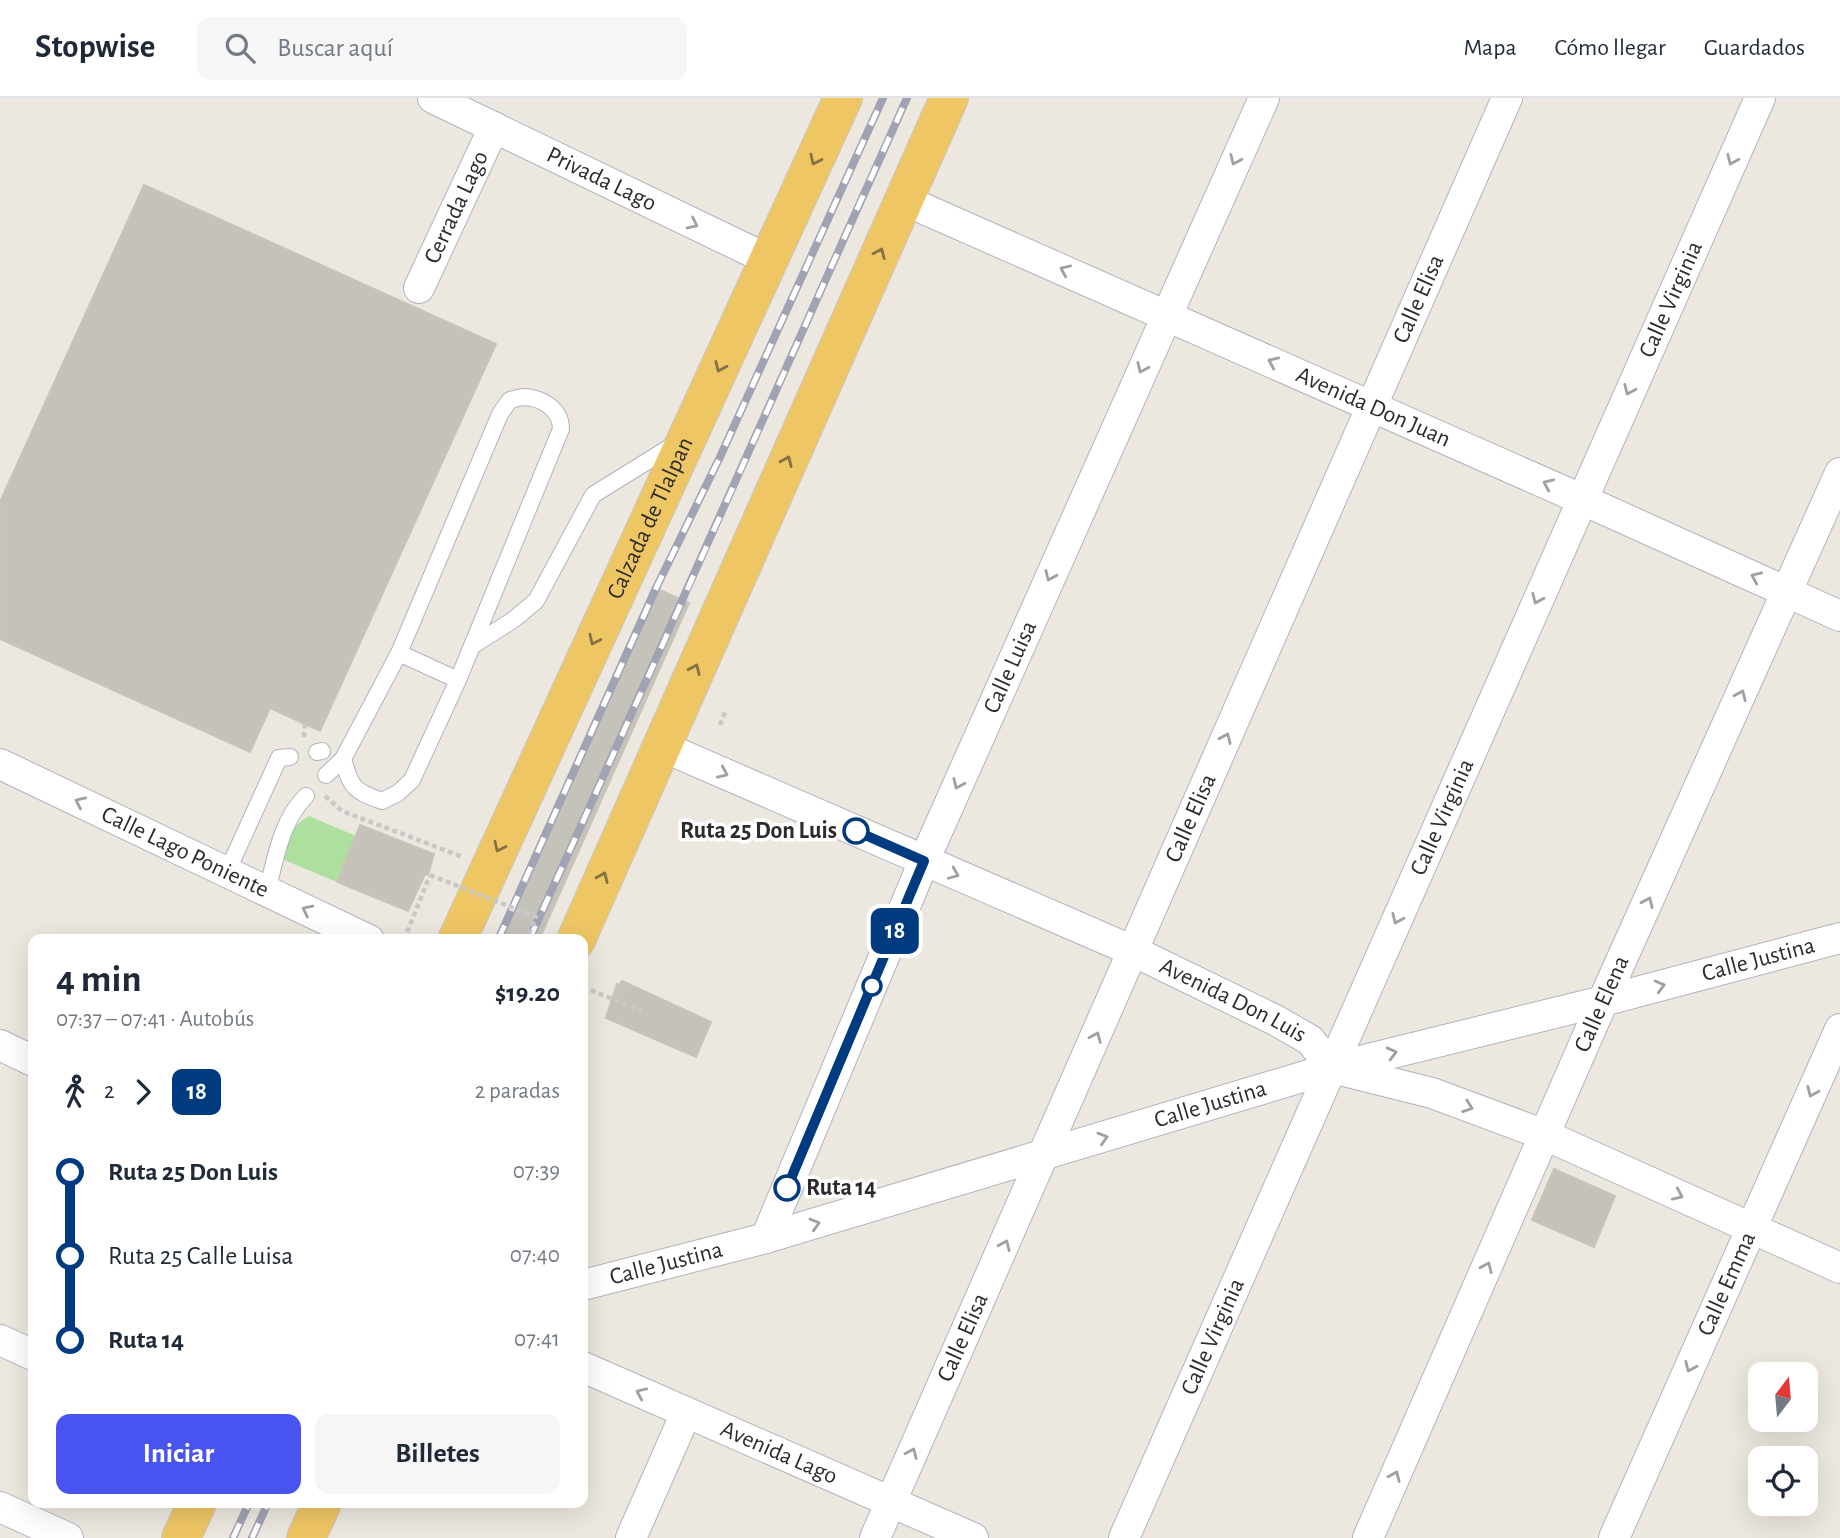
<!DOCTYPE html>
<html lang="es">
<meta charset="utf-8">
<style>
body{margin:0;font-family:"Alegreya Sans",sans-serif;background:#f6f6f7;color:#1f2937;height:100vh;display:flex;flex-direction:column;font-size:26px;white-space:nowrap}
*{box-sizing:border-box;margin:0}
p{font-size:23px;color:#747a83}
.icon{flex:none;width:38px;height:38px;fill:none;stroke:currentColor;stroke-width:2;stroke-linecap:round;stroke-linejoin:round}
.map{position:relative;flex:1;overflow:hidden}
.panel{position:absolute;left:28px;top:836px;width:560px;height:574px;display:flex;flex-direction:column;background:#fff;border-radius:14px;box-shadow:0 7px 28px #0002}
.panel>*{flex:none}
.badge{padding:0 14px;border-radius:10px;font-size:24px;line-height:46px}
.needle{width:46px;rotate:16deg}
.tools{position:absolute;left:1748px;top:1264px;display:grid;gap:14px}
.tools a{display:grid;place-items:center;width:70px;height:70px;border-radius:14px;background:#fff;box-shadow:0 7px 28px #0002;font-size:35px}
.map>.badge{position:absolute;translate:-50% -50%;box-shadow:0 0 0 4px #fff}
.legs{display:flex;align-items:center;gap:10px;height:77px;padding:0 28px;font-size:23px}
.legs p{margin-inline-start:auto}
.headline{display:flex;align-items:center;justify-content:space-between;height:119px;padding:0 28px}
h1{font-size:38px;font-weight:700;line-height:52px}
.primary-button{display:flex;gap:14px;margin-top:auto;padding:14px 28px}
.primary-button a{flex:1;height:80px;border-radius:14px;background:#4954f0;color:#fff;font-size:28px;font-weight:700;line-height:80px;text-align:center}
.primary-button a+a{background:#f6f6f7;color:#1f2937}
ul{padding:0 28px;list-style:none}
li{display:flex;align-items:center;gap:24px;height:84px;font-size:26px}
li i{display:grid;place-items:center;width:10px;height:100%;margin:0 9px;background:currentColor}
li i::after{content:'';width:18px;height:18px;margin:-9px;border:5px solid;border-radius:50%;background:#fff}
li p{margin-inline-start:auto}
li:first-child i{background:linear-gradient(#0000 50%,currentColor 0)}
li:last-child i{background:linear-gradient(currentColor 50%,#0000 0)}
header{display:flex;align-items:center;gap:42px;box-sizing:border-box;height:98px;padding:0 35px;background:#fff;border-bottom:2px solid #e0e1e3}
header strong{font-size:33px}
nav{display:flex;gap:38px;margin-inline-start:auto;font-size:24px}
.search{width:490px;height:63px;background:#f6f6f7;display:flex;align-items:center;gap:18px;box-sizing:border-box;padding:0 24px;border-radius:14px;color:#747a83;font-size:26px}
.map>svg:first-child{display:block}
</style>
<header>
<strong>Stopwise</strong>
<div class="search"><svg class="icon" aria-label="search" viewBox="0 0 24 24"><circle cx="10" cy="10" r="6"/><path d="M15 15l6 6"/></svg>Buscar aquí</div>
<nav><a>Mapa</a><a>Cómo llegar</a><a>Guardados</a></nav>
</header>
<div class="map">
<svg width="1840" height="1440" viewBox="0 0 1840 1440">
<rect width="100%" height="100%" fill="#ece8df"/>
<path fill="#ade09f" d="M309,718L356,738L337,784L284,762C286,740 290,729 309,718Z"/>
<g fill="#c5c2ba" stroke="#c8c4b8" stroke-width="2">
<polygon points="144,87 496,246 320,633 270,610 250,654 0,541 0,404"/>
<polygon points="653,489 689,505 539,842 495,842"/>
<polygon points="360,727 434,756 428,777 425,776 408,813 337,784"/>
<polygon points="622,883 711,924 696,959 606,920 617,886 619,887"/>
<polygon points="1554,1071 1615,1098 1594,1149 1532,1122"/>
</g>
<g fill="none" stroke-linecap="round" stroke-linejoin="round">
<g stroke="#b2b3be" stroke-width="18">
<g id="service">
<path d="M522,299C540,299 561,310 561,331L458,582L412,682L398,695L382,703C354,693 351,690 343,661L399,555L500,316L510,302Z"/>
<polyline points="472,548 513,522 536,503 593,397 675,346"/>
<polyline points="399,555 458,582"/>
<polyline points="317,654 322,653"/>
<polyline points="326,677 343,661"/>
<polyline points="227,774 279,660 290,659"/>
<path d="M267,793C276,759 281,723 306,698"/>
</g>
</g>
<g stroke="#b2b3be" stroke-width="32">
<g id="minor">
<path id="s1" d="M433,0L769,162"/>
<path id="s2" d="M904,102L1581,401L1840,518"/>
<path id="s3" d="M419,190L494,29"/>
<path id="s4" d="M661,648L1133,853L1275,922L1310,942L1332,970L1432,995L1545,1037L1840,1170"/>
<path id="s5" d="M0,666L369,842"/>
<polyline points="0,947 33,963"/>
<path id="s6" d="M766,1140L924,763L1264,0"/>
<path id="s7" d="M583,1187L766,1140L1332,970L1603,903L1840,840"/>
<polyline points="0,1242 33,1257"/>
<path id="s8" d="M583,1269L973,1440"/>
<polyline points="0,1409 68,1440"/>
<polyline points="631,1440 686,1315"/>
<path id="s9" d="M875,1440L1507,0"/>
<path id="s10" d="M1124,1440L1760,0"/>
<path id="s11" d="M1368,1440L1603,903L1840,375"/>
<path id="s12" d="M1614,1440L1840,931"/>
</g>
</g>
<g stroke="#c8c8c8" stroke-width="40">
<g id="trunk">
<path id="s13" d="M457,842L843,0"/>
<polyline points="576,842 949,0"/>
<polyline points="181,1440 197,1405"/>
<polyline points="306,1440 322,1405"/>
</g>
</g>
<g stroke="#c8c8c8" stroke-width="4.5" stroke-dasharray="5 3.5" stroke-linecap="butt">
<polyline points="720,627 725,614"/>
<polyline points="304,639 305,626"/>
<polyline points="325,698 342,713 463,759"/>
<polyline points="404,842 430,777"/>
<polyline points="583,889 642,913"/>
</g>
<use href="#service" stroke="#fff" stroke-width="16"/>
<use href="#minor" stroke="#fff" stroke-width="30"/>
<use href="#trunk" stroke="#efc664" stroke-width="38"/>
<g stroke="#a2a2b5" stroke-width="8">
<g id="rail">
<polyline points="498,842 658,486 720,359 883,0"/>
<path d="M529,842C657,562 781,280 907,0"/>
<polyline points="233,1440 249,1405"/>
<polyline points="252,1440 268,1405"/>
</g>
</g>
<use href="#rail" stroke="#fff" stroke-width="5" stroke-dasharray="16" stroke-linecap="butt"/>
<polyline stroke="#c8c8c8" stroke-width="4.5" stroke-dasharray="5 3.5" stroke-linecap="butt" points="430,777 536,819 526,842"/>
</g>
<defs><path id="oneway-chevron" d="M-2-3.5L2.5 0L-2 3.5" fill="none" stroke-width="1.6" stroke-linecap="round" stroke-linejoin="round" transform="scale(1.75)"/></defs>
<g stroke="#847145">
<use href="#oneway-chevron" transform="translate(815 62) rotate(115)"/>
<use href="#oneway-chevron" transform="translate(880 155) rotate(-66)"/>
<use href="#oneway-chevron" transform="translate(720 269) rotate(114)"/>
<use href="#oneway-chevron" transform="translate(787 363) rotate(-66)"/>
<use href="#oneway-chevron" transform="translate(594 542) rotate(115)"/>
<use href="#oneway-chevron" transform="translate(695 571) rotate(-66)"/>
<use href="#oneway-chevron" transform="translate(499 749) rotate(115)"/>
<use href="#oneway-chevron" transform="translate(603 779) rotate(-66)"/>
</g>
<g stroke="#a0a0a0">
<use href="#oneway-chevron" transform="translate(1235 62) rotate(114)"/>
<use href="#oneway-chevron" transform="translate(1732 62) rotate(114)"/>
<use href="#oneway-chevron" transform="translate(693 126) rotate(26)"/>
<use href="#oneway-chevron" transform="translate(1065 172) rotate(-156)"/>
<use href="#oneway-chevron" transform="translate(1273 264) rotate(-156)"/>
<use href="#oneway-chevron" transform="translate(1142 270) rotate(114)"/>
<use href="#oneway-chevron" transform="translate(1629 292) rotate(114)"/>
<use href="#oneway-chevron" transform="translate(1548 386) rotate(-156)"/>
<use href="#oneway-chevron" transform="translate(1050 478) rotate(114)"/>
<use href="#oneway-chevron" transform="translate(1756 479) rotate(-156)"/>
<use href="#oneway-chevron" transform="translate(1537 501) rotate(114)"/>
<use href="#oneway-chevron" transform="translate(1741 597) rotate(-66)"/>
<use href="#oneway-chevron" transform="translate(1226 640) rotate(-66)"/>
<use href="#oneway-chevron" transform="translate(723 675) rotate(24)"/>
<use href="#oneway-chevron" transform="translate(958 686) rotate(114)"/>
<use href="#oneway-chevron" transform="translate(80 704) rotate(-155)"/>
<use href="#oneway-chevron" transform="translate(954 776) rotate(23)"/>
<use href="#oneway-chevron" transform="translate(1648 804) rotate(-66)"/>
<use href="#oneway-chevron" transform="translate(307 812) rotate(-154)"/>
<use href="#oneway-chevron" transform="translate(1397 821) rotate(114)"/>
<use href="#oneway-chevron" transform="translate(1660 888) rotate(-15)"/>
<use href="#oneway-chevron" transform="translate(1096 939) rotate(-67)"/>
<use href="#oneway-chevron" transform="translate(1392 955) rotate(-14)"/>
<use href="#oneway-chevron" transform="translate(1812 994) rotate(114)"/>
<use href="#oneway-chevron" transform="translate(1468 1009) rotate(20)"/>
<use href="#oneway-chevron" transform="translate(1103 1040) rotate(-17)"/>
<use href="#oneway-chevron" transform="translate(1678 1097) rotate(24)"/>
<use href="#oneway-chevron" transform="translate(815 1126) rotate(-16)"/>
<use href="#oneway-chevron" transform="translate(1005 1147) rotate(-66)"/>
<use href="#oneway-chevron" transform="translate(1487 1169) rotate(-66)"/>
<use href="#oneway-chevron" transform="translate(1690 1269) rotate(114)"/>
<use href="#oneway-chevron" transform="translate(641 1295) rotate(-156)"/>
<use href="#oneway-chevron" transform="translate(912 1355) rotate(-66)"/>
<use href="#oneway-chevron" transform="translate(1395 1378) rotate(-66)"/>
</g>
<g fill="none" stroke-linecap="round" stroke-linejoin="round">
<g stroke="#fff" stroke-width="16">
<polyline id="line-1" points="787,1090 924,763 856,733"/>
</g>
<use href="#line-1" stroke="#003b80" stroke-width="10"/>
</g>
<g fill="#fff" stroke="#003b80" stroke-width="3.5">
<circle cx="856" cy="733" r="12"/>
<circle cx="872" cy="888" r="9"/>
<circle cx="787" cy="1090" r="12"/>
</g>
<g text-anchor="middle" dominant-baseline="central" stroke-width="7" stroke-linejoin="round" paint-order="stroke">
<g font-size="24" fill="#2c2c2c" stroke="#fff">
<text stroke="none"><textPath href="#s1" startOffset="187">Privada Lago</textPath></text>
<text stroke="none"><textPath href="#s3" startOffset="89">Cerrada Lago</textPath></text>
<text stroke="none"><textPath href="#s9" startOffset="1353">Calle Elisa</textPath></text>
<text stroke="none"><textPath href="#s10" startOffset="1354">Calle Virginia</textPath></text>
<text stroke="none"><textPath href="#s2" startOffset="513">Avenida Don Juan</textPath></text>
<text stroke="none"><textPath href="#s13" startOffset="464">Calzada de Tlalpan</textPath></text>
<text stroke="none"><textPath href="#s6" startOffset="621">Calle Luisa</textPath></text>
<text stroke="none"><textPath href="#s9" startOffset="786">Calle Elisa</textPath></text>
<text stroke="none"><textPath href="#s10" startOffset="788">Calle Virginia</textPath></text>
<text stroke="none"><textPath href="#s5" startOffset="205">Calle Lago Poniente</textPath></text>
<text stroke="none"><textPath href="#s7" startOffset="1220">Calle Justina</textPath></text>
<text stroke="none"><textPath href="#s4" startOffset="626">Avenida Don Luis</textPath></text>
<text stroke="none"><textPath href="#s11" startOffset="583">Calle Elena</textPath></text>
<text stroke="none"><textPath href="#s7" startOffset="653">Calle Justina</textPath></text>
<text stroke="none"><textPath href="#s7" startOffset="86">Calle Justina</textPath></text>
<text stroke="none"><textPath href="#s12" startOffset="278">Calle Emma</textPath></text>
<text stroke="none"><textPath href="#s9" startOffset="219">Calle Elisa</textPath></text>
<text stroke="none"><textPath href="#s10" startOffset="220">Calle Virginia</textPath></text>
<text stroke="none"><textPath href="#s8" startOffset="214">Avenida Lago</textPath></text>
</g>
<g font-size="24" font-weight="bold" fill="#2c2c2c" stroke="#fff" text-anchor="end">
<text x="837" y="733">Ruta 25 Don Luis</text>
<text x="806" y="1090" text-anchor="start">Ruta 14</text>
</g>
</g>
</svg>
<div class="tools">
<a><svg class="needle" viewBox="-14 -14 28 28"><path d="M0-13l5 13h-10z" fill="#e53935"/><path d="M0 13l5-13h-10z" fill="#747a83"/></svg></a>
<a><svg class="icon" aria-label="locate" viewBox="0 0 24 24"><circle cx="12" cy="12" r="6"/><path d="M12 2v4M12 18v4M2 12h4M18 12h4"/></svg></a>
</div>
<b class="badge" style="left:895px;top:833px;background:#003b80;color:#fff">18</b>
<section class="panel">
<div class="headline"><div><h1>4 min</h1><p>07:37 – 07:41 · Autobús</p></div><b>$19.20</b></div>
<div class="legs"><svg class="icon" aria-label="walk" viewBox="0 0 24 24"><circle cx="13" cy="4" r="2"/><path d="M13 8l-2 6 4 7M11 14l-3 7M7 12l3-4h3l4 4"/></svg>2<svg class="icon" aria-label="forward" viewBox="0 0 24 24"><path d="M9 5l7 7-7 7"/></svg><b class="badge" style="background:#003b80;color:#fff">18</b><p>2 paradas</p></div>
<ul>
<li><i style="color:#003b80"></i><b>Ruta 25 Don Luis</b><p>07:39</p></li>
<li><i style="color:#003b80"></i><span>Ruta 25 Calle Luisa</span><p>07:40</p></li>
<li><i style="color:#003b80"></i><b>Ruta 14</b><p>07:41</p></li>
</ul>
<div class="primary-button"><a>Iniciar</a><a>Billetes</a></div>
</section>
</div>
